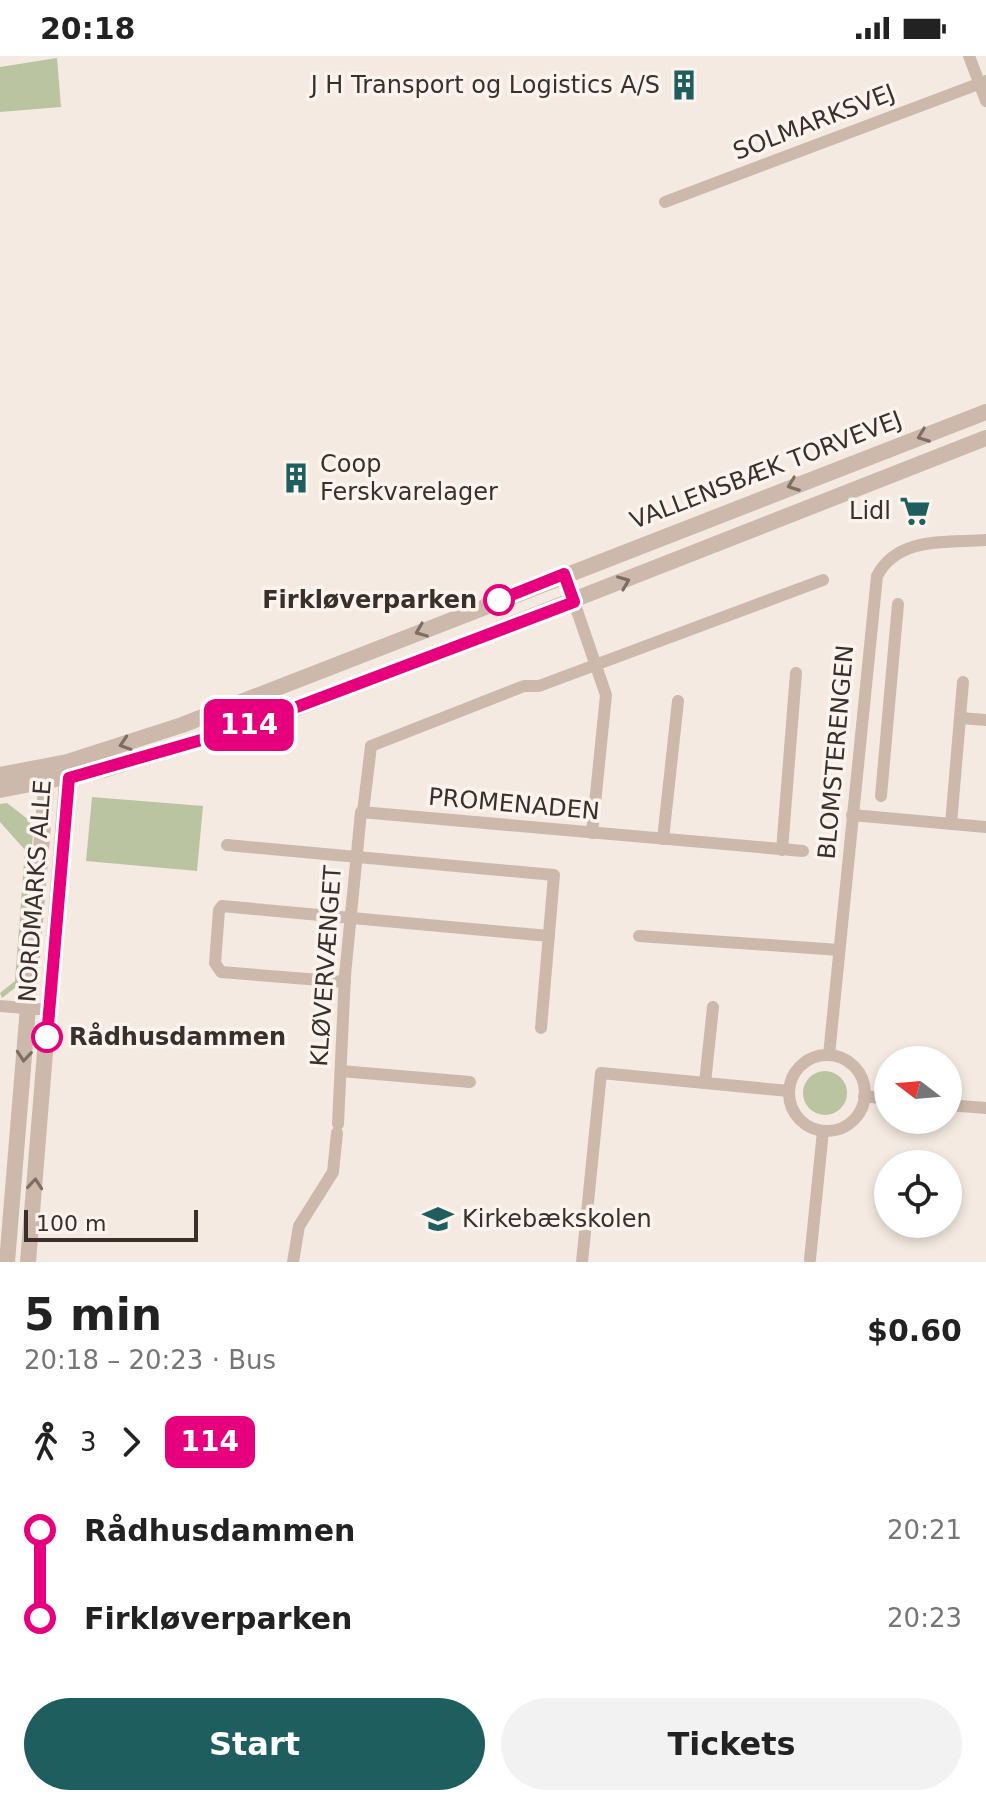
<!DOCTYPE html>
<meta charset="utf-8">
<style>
body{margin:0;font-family:"DejaVu Sans",sans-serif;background:#f2f2f2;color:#222;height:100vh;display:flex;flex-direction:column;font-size:30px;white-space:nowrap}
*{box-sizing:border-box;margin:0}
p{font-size:26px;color:#767676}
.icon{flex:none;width:44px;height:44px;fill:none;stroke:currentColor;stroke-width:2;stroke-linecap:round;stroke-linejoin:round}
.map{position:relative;height:1206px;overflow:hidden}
.drawer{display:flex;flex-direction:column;background:#fff;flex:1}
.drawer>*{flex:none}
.badge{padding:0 16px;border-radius:12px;font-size:28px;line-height:52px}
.needle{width:52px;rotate:286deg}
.tools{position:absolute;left:874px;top:990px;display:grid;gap:16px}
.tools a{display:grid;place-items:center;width:88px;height:88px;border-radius:50%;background:#fff;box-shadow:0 4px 12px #0003;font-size:40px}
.scale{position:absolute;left:24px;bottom:20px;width:174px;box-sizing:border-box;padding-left:8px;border:4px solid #3b2f2b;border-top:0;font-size:22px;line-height:28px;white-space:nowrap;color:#3b2f2b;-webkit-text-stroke:6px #fbf4ee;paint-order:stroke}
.map>.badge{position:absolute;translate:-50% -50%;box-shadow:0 0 0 4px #fff}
.legs{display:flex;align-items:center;gap:12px;height:88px;padding:0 24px;font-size:26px}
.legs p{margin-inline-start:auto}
.head{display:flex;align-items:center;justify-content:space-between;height:136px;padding:0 24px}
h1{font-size:44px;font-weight:700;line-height:60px}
.button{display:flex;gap:16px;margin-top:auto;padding:16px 24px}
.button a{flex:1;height:92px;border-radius:48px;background:#1f5e5e;color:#fff;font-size:32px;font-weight:700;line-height:92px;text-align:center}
.button a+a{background:#f2f2f2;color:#222}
ul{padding:0 24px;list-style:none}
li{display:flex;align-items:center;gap:28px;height:88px;font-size:30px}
li i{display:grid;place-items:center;width:12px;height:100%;margin:0 10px;background:currentColor}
li i::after{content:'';width:20px;height:20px;margin:-10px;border:6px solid;border-radius:50%;background:#fff}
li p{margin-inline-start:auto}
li:first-child i{background:linear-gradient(#0000 50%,currentColor 0)}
li:last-child i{background:linear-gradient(currentColor 50%,#0000 0)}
.status{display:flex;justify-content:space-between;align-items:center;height:56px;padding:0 40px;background:#fff;direction:ltr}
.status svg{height:22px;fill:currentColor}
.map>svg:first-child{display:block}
</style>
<div class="status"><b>20:18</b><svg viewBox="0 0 49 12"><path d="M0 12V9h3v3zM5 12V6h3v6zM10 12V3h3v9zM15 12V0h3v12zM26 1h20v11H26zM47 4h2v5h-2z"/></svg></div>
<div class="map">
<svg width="986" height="1206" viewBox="0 0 986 1206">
<rect width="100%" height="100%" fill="#f4eae1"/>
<g fill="#bac4a0">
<polygon points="57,2 61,51 0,56 0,11"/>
<polygon points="92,741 203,750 197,815 86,805"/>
<polygon points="7,747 29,764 33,778 20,928 2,942 0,937 15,925 25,794 0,766 0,748"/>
<circle cx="825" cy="1037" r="22"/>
</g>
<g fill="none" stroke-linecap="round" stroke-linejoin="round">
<g stroke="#cdb9ac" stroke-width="12">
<polyline points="969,0 986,45"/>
<polyline points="665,146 986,25"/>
<polyline points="574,546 606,639 592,777"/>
<polyline points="960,662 986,664"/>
<polyline points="881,740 898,548"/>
<polyline points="363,756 371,690 524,630 539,630 823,524"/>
<polyline points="852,759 986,771"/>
<polyline points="951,768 963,626"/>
<polyline points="663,783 678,645"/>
<polyline points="227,789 554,819 541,972"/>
<polyline points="782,794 796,617"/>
<polyline points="639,880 839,894"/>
<polyline points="345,926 221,916 215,907 219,854 222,850 549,880"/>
<polyline points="0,950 50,954"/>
<path d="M829,999L877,520C898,480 946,487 986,484"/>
<circle cx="827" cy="1037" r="38"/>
<polyline points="341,1015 470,1026"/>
<polyline points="705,1027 713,951"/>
<polyline points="864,1040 888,1043"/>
<polyline points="948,1049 986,1052"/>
<polyline points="338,1068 345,919 361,756 803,795"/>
<polyline points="810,1203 823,1075"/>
<polyline points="293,1206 299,1170 333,1116 337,1077"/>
<polyline points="582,1206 601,1017 789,1035"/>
</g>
<g stroke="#cdb9ac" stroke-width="16">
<polyline points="0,719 67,706 182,669 986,356"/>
<polyline points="0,734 103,714 285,657 986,382"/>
<polyline points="7,1206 47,720"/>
<polyline points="28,1206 68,713"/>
</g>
</g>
<defs><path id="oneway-chevron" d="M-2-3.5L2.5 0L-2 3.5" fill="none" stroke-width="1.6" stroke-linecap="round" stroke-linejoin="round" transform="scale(2)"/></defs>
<g stroke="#7d6d65">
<use href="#oneway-chevron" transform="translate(923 380) rotate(159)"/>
<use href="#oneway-chevron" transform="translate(793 429) rotate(159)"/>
<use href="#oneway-chevron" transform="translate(624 526) rotate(-22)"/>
<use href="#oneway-chevron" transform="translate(421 575) rotate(158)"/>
<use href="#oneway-chevron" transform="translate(125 688) rotate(162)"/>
<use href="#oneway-chevron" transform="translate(24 1000) rotate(95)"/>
<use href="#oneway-chevron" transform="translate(35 1128) rotate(-85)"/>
</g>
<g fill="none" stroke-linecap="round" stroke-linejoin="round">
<g stroke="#fff" stroke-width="18">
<polyline id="line-1" points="47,981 69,722 236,674 574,546 564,518 499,544"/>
</g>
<use href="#line-1" stroke="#e6007e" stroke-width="12"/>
</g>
<defs>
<g id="building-bare" transform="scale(2.4)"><path d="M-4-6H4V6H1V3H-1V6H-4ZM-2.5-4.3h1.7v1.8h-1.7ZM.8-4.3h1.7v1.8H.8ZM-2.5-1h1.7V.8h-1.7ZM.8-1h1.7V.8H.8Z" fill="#1f5e5e" stroke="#fbf4ee" stroke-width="2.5" paint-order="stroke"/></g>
<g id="supermarket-bare" transform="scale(2.4)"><path d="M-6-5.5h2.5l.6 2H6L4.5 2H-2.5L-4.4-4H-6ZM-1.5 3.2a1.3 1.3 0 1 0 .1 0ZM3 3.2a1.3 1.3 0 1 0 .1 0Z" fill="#1f5e5e" stroke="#fbf4ee" stroke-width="2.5" paint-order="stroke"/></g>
<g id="school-bare" transform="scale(2.4)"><path d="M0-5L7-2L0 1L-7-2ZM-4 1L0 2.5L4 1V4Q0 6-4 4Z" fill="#1f5e5e" stroke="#fbf4ee" stroke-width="2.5" paint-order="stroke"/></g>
</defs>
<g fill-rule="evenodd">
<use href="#building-bare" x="684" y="29"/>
<use href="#building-bare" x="296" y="422"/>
<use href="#supermarket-bare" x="915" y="455"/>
<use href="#school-bare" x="438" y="1163"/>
</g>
<g fill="#fff" stroke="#e6007e" stroke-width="4">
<circle cx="499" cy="544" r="14"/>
<circle cx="47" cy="981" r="14"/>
</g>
<g text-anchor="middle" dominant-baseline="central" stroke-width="7" stroke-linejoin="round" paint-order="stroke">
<g font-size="24" fill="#3b2f2b" stroke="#fbf4ee" text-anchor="end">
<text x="660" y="29">J H Transport og Logistics A/S</text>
<text x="320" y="408" text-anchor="start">Coop<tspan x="320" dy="28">Ferskvarelager</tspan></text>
<text x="891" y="455">Lidl</text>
<text x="462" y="1163" text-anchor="start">Kirkebækskolen</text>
</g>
<g font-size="24" fill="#3b2f2b" stroke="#fbf4ee">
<text transform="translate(814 66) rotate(-21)">SOLMARKSVEJ</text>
<text transform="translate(766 414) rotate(-21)">VALLENSBÆK TORVEVEJ</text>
<text transform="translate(836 696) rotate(-85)">BLOMSTERENGEN</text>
<text transform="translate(514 748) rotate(5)">PROMENADEN</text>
<text transform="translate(35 835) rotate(-86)">NORDMARKS ALLE</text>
<text transform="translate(326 910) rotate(-86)">KLØVERVÆNGET</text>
</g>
<g font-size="24" font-weight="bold" fill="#3b2f2b" stroke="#fbf4ee" text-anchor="end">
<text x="477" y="544">Firkløverparken</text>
<text x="69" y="981" text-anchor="start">Rådhusdammen</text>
</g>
</g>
</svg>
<div class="tools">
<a><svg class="needle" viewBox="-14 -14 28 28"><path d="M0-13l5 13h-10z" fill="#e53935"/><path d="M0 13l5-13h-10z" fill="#767676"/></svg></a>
<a><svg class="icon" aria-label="locate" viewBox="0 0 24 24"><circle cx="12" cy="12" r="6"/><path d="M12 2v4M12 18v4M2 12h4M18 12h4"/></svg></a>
</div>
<div class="scale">100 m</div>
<b class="badge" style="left:249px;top:669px;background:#e6007e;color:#fff">114</b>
</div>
<section class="drawer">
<div class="head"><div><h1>5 min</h1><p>20:18 – 20:23 · Bus</p></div><b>$0.60</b></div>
<div class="legs"><svg class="icon" aria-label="walk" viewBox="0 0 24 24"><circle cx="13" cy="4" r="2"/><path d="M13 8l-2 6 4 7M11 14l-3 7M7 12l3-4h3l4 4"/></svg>3<svg class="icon" aria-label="forward" viewBox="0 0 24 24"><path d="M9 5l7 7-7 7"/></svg><b class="badge" style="background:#e6007e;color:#fff">114</b></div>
<ul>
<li><i style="color:#e6007e"></i><b>Rådhusdammen</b><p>20:21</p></li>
<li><i style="color:#e6007e"></i><b>Firkløverparken</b><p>20:23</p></li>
</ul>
<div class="button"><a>Start</a><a>Tickets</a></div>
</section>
